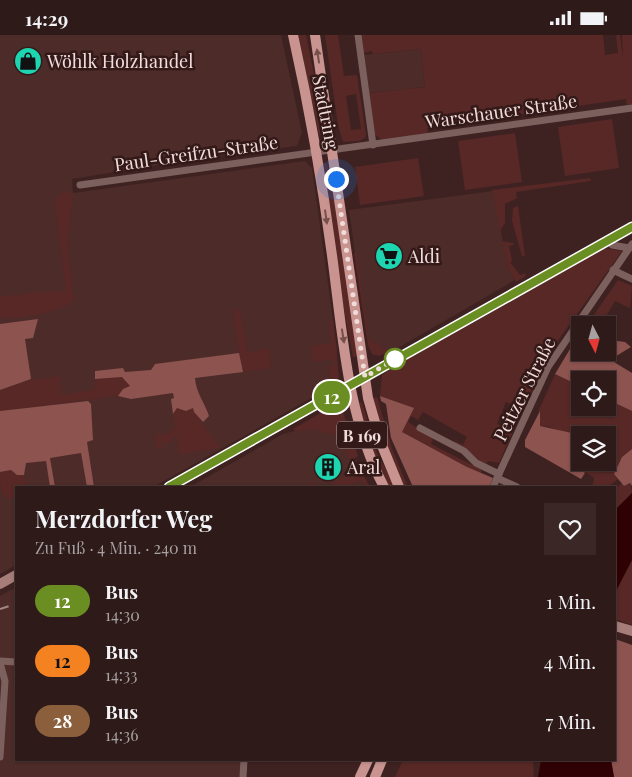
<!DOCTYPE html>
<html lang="de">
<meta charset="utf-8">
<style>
body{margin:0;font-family:"Playfair Display",serif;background:#3a2726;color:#f1f3f6;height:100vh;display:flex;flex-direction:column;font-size:19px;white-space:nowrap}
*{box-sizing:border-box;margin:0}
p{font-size:16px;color:#a7a1a2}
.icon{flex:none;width:28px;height:28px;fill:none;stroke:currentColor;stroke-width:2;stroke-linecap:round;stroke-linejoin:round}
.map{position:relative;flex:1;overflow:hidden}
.sheet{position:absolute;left:15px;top:451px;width:601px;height:275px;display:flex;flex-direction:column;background:#2e1a19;border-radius:0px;box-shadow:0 1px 4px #0004,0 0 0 1px #493838}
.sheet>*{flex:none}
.badge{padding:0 10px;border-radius:16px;font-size:18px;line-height:32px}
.needle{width:32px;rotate:174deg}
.fabs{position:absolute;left:571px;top:281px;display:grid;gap:10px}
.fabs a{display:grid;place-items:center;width:45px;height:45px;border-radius:0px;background:#2e1a19;box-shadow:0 1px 4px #0004,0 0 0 1px #493838;font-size:25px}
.you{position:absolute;width:25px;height:25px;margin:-12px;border:4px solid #fff;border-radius:50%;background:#1a73e8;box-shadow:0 0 0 8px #1a73e833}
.map>.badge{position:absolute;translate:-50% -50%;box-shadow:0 0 0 2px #fff}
.round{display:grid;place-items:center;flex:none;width:52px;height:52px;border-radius:0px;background:#3a2726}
.head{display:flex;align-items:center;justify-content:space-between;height:85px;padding:0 20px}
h1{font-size:24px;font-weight:700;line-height:38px}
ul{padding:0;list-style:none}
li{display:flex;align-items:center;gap:15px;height:60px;padding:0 20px}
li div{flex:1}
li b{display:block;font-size:19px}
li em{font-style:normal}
li .badge{min-width:55px;font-weight:700;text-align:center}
.status{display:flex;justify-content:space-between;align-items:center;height:35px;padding:0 25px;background:#2e1a19;direction:ltr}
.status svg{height:14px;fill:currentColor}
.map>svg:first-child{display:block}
</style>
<div class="status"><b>14:29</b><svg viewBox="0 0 49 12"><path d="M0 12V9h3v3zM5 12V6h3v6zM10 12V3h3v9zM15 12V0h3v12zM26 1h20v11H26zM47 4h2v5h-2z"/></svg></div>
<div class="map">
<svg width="632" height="742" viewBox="0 0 632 742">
<rect width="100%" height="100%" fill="#3e2221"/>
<g fill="#4d2b29">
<polygon points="0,0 281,0 302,98 297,111 201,123 72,144 73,158 305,126 312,133 337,314 338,343 315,361 153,452 16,452 16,530 0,539"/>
<polygon points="421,14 425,52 369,58 364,20"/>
<polygon points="493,156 508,233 515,245 391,317 367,303 349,175"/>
<polygon points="314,391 346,400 359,433 370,452 190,452 283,399"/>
<polygon points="16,552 16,725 247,725 246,742 0,742 0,561"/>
</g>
<g fill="#572826" fill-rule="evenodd">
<polygon points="298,0 306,0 326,99 319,100"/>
<path d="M325,0H338L344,41L357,40L366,100L365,103L359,106L343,107L338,90ZM356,59L361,94L351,95L346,61Z"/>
<polygon points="360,0 603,0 605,20 618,18 616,0 620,0 623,24 622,0 632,0 632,69 627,70 626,64 427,93 428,99 383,105 375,100 369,58 425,52 421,14 373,19 372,16 363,18"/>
<polygon points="612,84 619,133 565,141 558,92"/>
<polygon points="515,98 522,147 465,155 458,106"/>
<polygon points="418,123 424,161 360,170 355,132"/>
<polygon points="323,128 327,128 338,180 358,321 353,322 342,264"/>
<polygon points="590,143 591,146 516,157 517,163 505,169 505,188 500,196 492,155"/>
<path d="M63,157L73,158L67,211L74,265C56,280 23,282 0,284V262L38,257L66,256L55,169L56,162Z"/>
<polygon points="518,171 525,221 522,221 512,186 513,173"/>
<polygon points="502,206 513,208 514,210 509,211 512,226 510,227 520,240 525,238 526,241 516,247 508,233"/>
<polygon points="603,213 622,216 547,321 523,374 506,367 497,389 513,396 499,428 488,426 486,430 481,428 453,408 455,406 463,410 467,402 423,377 418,385 411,381 408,387 433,403 431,409 482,435 480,439 401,397 413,373 380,361 382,340 416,318"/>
<polygon points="354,218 357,218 369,304 391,317 379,321 372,319 368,310"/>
<polygon points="618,245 632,251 630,273 615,266 601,290 587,290"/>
<polygon points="232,271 241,277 247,317 269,314 271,333 243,337 241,335"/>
<polygon points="333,285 339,342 333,350 314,363 309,361 331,349 328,331 334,330 333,324 313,327 311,311 331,308 329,286"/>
<polygon points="555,339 580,351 580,372 608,372 608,345 591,345 603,339 614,345 617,355 614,367 632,376 632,414 622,422 614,439 618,444 608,452 587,452 593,449 594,443 576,431 573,426 575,422 580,421 580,428 608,428 608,400 568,399 549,392 540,391 540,376 538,377"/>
<polygon points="60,341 62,360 94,354 95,344 122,342 130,352 123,354 118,361 0,376 0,355 30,345"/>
<polygon points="377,362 392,414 408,452 404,452 391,424 373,363"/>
<polygon points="362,367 376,416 395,452 389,452 371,415 358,368"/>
<polygon points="341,371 358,421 354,424 350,424 344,415 350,412 344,403 317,395 295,396 293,394 329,373"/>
<polygon points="181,372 193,373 194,377 220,413 179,419 177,401 172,402 172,407 162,408 163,413 157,414 155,400 171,398 171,394 175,393 173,379 177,373"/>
<polygon points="359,433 370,452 362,452 362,446 359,445 349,452 303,452 312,447 326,452"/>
<path d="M11,435L17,440H24L27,452H16V462C0,468 0,450 0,437Z"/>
<polygon points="622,448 624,451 630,448 632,458 615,475 615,454"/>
<polygon points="632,525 632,590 615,584 615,558"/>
<polygon points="403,725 533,725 534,742 395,742"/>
</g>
<g fill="#8c534f">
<polygon points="38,284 33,303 25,304 31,344 0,355 0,289"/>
<polygon points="576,304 580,306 580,318 608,318 609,305 625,307 631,312 613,323 614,327 632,338 632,376 613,367 617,355 614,346 603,339 591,345 580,345 580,351 555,339"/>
<path d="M239,318L243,337L195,343C196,358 205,368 209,381L203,387L194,377L193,373L186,376L177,373L173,379L171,364L174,363L173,358L131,364L118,361L123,354L130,351L122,342L95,344V336L123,333L125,337L151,335L155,329Z"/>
<polygon points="380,361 414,373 402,397 467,432 493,443 489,452 413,452 391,403 386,369 381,366"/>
<polygon points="88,366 91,369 93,405 87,407 94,452 87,452 81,418 50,423 55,452 50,452 46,426 26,428 24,440 17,440 11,435 0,437 0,376"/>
<polygon points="540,376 540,391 581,400 580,421 575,422 573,426 585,438 581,444 525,412 525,405"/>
<polygon points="632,414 632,451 630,448 624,451 614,439 622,422"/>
<polygon points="615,604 632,610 632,742 614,742 611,725 615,725"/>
</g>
<g fill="#300104">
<polygon points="632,458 632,525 615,558 615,475"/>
<polygon points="541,725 611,725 614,742 538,742"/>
</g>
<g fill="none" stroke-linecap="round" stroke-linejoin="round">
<g stroke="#7b605e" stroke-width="7">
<polyline points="358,0 373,110"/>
<polyline points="80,150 632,73"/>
<polyline points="609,205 612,210 629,213"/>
<polyline points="613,235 632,244"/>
<polyline points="350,351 422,309 632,192"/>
<polyline points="420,393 464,416 476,428 499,439"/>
<polyline points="497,443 517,452"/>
<polyline points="493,452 548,332 632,209"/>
<polyline points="0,626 16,627"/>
<polyline points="0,628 5,646 0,722"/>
<polyline points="243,742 244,725"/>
</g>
<g stroke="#a77d7a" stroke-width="10">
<polyline points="169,452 350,351"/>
<polyline points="0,549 16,540"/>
<polyline points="615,591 632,596"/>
</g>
<g stroke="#c9948f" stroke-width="10">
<path d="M293,0C310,76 323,151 333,228C343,304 348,384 384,452"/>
<polyline points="315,0 368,363 381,408 399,452"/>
<polyline points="360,742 368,725"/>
<polyline points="375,742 382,725"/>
</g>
<polyline stroke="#9f8886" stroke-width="2" stroke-dasharray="9 9" stroke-linecap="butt" points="0,574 16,569"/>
</g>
<defs><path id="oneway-solid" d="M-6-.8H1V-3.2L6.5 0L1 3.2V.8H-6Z" transform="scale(1.25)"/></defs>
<g fill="#76504d">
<use href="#oneway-solid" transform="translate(318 21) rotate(-99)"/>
<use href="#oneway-solid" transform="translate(326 182) rotate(82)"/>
<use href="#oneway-solid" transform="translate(343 301) rotate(81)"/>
</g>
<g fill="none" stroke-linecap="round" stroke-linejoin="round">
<g stroke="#fff" stroke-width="11">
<polyline id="line" points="169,452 632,192"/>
</g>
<use href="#line" stroke="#6b8e23" stroke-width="8"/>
<polyline stroke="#f0dddb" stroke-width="5" stroke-dasharray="0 9" points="336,144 365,342 395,324"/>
</g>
<defs>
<g id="shop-disc" transform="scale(1.4375)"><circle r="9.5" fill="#1ed5b1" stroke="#331917"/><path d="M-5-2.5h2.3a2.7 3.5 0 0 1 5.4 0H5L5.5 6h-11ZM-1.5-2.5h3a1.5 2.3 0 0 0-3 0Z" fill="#111"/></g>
<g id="supermarket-disc" transform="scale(1.4375)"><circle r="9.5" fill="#1ed5b1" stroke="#331917"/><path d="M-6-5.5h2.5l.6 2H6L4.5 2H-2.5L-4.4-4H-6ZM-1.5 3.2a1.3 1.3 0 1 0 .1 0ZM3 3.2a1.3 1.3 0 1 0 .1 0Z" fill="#111"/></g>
<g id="building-disc" transform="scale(1.4375)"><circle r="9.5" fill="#1ed5b1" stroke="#331917"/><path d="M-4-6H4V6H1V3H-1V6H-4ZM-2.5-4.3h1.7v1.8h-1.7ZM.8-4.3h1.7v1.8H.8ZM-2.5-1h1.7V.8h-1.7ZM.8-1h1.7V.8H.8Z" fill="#111"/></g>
</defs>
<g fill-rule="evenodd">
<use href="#shop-disc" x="28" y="26"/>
<use href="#supermarket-disc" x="389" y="221"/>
<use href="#building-disc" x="328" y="432"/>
</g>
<circle fill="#fff" stroke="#6b8e23" stroke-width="2.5" cx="395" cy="324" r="10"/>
<g text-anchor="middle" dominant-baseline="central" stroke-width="5" stroke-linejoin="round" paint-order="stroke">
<rect fill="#331917" stroke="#b7a2a0" stroke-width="1" x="337" y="386.5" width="50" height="27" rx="4"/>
<g font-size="16" font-weight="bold" fill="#f0dddb">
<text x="362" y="400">B 169</text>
</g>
<g font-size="18" fill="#f0dddb" stroke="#331917" text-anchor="start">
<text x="47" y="26">Wöhlk Holzhandel</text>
<text x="408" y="221">Aldi</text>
<text x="347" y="432">Aral</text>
</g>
<g font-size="18" fill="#f0dddb" stroke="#331917">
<text transform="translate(501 76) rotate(-8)">Warschauer Straße</text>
<text transform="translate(326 77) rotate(79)">Stadtring</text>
<text transform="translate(196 118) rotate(-8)">Paul-Greifzu-Straße</text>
<text transform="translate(524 354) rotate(-63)">Peitzer Straße</text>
</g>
</g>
</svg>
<div class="fabs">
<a><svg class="needle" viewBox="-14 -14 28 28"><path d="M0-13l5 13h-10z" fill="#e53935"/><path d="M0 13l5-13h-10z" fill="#a7a1a2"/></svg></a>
<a><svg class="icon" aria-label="locate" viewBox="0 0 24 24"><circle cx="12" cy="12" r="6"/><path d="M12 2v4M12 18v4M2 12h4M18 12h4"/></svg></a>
<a><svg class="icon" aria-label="layers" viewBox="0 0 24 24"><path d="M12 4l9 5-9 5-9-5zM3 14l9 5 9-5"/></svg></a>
</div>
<div class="you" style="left:336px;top:144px"></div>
<b class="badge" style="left:332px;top:362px;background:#6b8e23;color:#fff">12</b>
<section class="sheet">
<div class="head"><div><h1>Merzdorfer Weg</h1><p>Zu Fuß · 4 Min. · 240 m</p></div><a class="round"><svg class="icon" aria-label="heart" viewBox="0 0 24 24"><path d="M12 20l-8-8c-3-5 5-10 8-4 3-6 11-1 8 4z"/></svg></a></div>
<ul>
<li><span class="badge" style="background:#6b8e23;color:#fff">12</span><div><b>Bus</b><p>14:30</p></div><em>1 Min.</em></li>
<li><span class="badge" style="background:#f58220;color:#111">12</span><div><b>Bus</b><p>14:33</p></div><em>4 Min.</em></li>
<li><span class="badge" style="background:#8b5e3c;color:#fff">28</span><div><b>Bus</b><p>14:36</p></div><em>7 Min.</em></li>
</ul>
</section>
</div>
